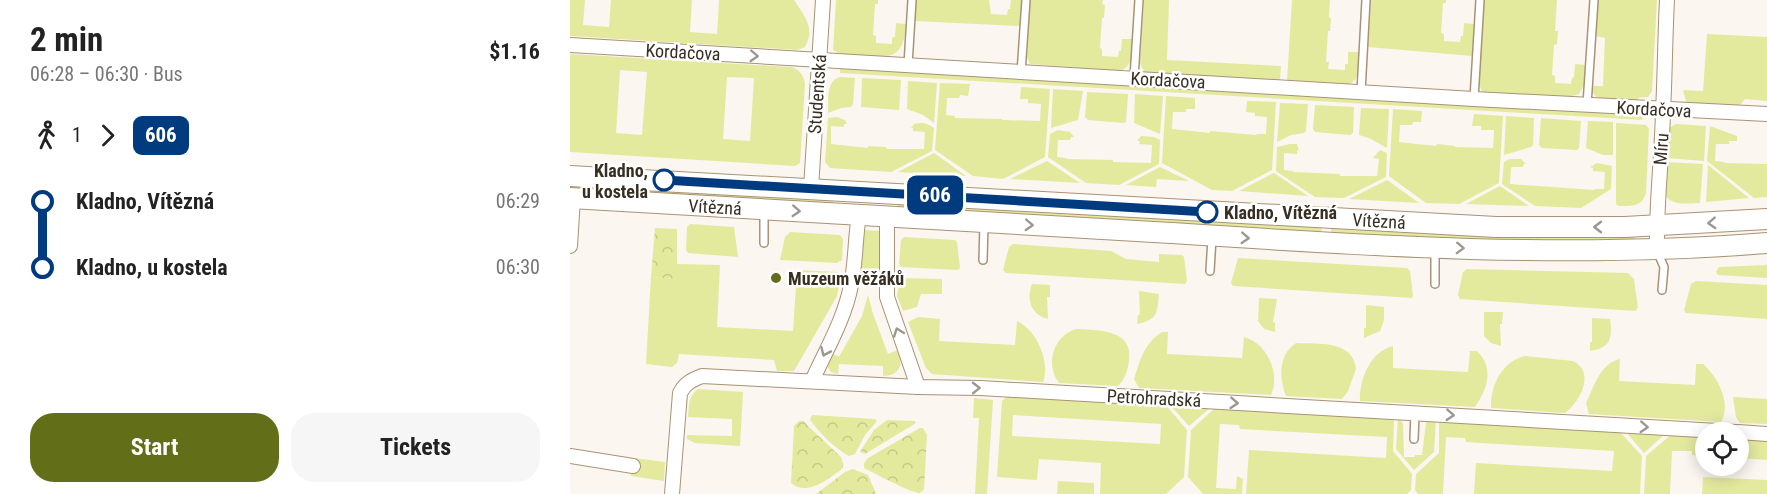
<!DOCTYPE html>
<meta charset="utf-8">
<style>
body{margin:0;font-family:"Roboto Condensed",sans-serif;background:#f6f6f6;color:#222;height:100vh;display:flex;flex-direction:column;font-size:22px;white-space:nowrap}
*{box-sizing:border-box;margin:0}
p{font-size:20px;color:#767676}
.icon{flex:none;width:33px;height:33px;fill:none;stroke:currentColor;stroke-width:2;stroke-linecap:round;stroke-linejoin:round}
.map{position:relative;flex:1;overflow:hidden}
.side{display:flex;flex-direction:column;background:#fff;width:570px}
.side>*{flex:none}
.badge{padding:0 12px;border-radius:9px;font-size:21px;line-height:39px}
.controls{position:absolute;left:1125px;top:422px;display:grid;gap:12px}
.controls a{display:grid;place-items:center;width:54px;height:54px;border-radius:50%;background:#fff;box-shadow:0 3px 15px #0003;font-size:30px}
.map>.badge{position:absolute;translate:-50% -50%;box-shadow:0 0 0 3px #fff}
.legs{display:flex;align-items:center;gap:9px;height:66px;padding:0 30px;font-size:20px}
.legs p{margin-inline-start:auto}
.summary{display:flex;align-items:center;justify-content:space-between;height:102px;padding:0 30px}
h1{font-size:33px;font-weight:700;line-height:45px}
.cta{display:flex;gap:12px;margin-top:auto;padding:12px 30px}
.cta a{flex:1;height:69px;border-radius:24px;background:#626e18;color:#fff;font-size:24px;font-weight:700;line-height:69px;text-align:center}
.cta a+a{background:#f6f6f6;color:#222}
ul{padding:0 30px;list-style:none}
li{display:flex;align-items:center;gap:21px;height:66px;font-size:22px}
li i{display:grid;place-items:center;width:9px;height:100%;margin:0 8px;background:currentColor}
li i::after{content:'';width:15px;height:15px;margin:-8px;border:4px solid;border-radius:50%;background:#fff}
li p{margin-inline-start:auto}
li:first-child i{background:linear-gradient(#0000 50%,currentColor 0)}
li:last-child i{background:linear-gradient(currentColor 50%,#0000 0)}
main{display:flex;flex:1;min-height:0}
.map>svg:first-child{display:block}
</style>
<main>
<section class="side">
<div class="summary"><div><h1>2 min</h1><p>06:28 – 06:30 · Bus</p></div><b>$1.16</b></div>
<div class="legs"><svg class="icon" aria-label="walk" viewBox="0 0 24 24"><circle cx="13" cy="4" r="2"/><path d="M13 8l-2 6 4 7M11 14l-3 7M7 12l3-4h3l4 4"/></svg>1<svg class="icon" aria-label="forward" viewBox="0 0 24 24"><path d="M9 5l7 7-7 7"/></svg><b class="badge" style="background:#003b80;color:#fff">606</b></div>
<ul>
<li><i style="color:#003b80"></i><b>Kladno, Vítězná</b><p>06:29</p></li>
<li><i style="color:#003b80"></i><b>Kladno, u kostela</b><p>06:30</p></li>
</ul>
<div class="cta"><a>Start</a><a>Tickets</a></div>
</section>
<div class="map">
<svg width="1197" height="494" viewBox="0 0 1197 494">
<defs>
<pattern id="park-crowns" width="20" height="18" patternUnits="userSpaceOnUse" patternTransform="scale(1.5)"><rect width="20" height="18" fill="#e3ea9e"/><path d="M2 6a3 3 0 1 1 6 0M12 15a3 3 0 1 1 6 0" fill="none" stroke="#c4c988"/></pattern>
</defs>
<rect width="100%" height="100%" fill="#fbf6f0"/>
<g fill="#e3ea9e" fill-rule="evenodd">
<path d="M0,0H15L13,25L39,27L41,0H122L120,32L147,34L149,0H224C234,16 246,28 235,47L227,50L0,36Z"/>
<path d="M266,0H308V4H305L303,35L306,36V43L322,44V38L325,37L326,23L336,24C334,59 320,58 291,56C280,55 272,56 263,50Z"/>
<polygon points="346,0 419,0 421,14 437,15 438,9 440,9 441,0 451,0 450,26 345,21"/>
<path d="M460,0H533L532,4L535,5L534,18H532L530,48L532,49V56L548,57L549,51H551L552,39H563C562,52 564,67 549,71L460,64L457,57Z"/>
<polygon points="574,0 599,0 597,60 711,66 710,80 579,73 574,71 570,64"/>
<path d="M722,0H760L759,17L761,18L760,31H758L756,62H759L758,69L775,70V64H778V52H789C788,64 791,80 779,84L717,81Z"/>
<polygon points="801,0 876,0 876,3 873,3 871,33 874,34 874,41 890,42 891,36 893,36 894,23 904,24 902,56 798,47"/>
<polygon points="914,0 987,0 985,31 988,31 987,44 984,45 982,75 985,76 985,83 1001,84 1002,78 1004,77 1005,64 1016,65 1014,85 1009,94 999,97 916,93 912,91 909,85"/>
<polygon points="1028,0 1087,0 1082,91 1078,97 1068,98 1068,101 1028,99 1023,93 1023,86 1033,86 1035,38 1026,36"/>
<polygon points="1137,34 1197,37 1197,101 1175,99 1168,107 1117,105 1113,90 1133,91"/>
<path d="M0,54L221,67C229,69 234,75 235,84L230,163L225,166L0,152ZM50,70L77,72L72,135L46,133ZM157,77L184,78L180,141L153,139Z"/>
<polygon points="270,67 1074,115 1072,120 270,73"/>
<path d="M270,77L285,78L283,104L281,107L271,108L258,113C259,101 255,81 270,77Z"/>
<polygon points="292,78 331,80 329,110 291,107"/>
<polygon points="338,81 367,83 364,123 353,115 337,109"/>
<polygon points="370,83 400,84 398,96 390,95 389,98 377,98 376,115 385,116 385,118 432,119 432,120 470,121 471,104 458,103 458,99 450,99 451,87 480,89 475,157 433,179 403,176 365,150"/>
<polygon points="483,89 513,91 508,120 481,128"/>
<polygon points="517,92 558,94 556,122 553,123 518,120 515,117"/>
<polygon points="565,94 593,96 590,134 564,123"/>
<polygon points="596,96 625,98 625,109 616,109 616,112 603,112 602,129 640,133 640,131 686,135 687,134 696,134 697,117 685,116 685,113 676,112 677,101 706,102 702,170 662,191 642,190 592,163"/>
<polygon points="710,103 738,104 736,131 734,133 721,135 707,142"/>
<polygon points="745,105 784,107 783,133 780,135 745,132 743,129"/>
<polygon points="791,108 819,109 817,148 801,139 789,135"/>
<polygon points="823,109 852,111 851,122 843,122 842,125 830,125 829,142 866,146 867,144 885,146 885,147 923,148 924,130 911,130 911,126 902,126 904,114 933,116 929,183 889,204 856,203 819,176"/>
<polygon points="936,116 964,118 963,145 961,147 934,155"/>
<path d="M267,117L275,120L277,124H274V127L261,126V144L298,148V146L316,147L317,149H354L355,132L343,131V128H341L344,124C352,122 357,123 364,128L362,151L321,172L260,168L255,162L258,118Z"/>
<polygon points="971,118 1011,121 1009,148 1007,150 972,148 969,145"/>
<polygon points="1018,121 1043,122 1043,155 1033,155 1016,148"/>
<path d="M1046,123L1076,125L1079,129L1076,193C1072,207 1061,206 1049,206L1046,204Z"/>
<polygon points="1106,124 1136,126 1134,161 1097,158 1099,128"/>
<polygon points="1140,126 1167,136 1167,141 1159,141 1159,144 1146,144 1145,161 1154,162 1155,163 1197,164 1197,197 1184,198 1137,161"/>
<polygon points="488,130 500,132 504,137 501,137 500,140 488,140 487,157 496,158 497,159 543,160 543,162 581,163 582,145 569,144 570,141 567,141 571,136 584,137 590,140 589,164 549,185 516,183 478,157 480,134"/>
<polygon points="720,144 727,144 729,151 727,150 727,154 714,153 714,170 723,171 723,172 770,174 770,176 807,176 809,159 803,158 810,150 817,153 816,177 774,198 745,197 706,171 707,147"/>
<polygon points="364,153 396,176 328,172"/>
<polygon points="939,159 951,159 956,164 954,164 953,167 941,167 940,184 1024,190 1025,189 1034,189 1035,172 1023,171 1023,168 1020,167 1027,163 1042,166 1041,189 1011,208 965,206 932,184 934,162"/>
<polygon points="477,161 510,183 440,179"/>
<path d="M1096,162L1133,164L1130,203C1117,203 1101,207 1094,193Z"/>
<polygon points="1138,165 1179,198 1136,202"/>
<polygon points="590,167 619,181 587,179 586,187 556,185"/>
<polygon points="704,173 738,196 669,191"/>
<polygon points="817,180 849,203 779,199"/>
<polygon points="0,183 264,198 263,205 0,190"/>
<polygon points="930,186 959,206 896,204"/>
<polygon points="327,204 752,226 751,234 328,208"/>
<polygon points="120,224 164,227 168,257 118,253 116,250 117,227"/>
<polygon points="761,227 1064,236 1065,241 1016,243 761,235"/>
<polygon points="296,230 310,231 312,235 310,280 289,279 292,232"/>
<polygon points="220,232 270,235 273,239 272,260 267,263 210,260 215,237"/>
<polygon points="334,237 385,240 387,242 390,268 387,270 331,267 329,264 331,240"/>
<polygon points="443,244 541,251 556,259 589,262 589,254 612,255 614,257 617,281 615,284 436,273 433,270 439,247"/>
<polygon points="668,258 837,268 840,271 843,296 842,298 663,286 661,283"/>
<polygon points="107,264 150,265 147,327 223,331 227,270 267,272 271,276 267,296 224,371 207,371 204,360 109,354 107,363 102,367 76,364 81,277 107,279"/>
<polygon points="1197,265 1197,278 1148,275 1146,272 1149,267"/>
<polygon points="897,269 1058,273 1064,279 1068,308 1065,311 890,299 888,295 893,272"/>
<polygon points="330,278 372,279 372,294 351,294 347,307 333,311 327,296"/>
<polygon points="1126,281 1197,285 1197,319 1116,313 1114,310 1121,284"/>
<path d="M462,284L480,285V297H477L478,319C461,315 456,299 462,284Z"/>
<path d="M569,291L589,294C587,313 588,320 567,324L568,315H570Z"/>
<path d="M298,295L303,314L318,354L328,350C334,364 330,376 313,376V366L269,364L268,374L261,372L256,364L260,352L269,357L292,316Z"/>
<polygon points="689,298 707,299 703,322 705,323 705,332 694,329 688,321"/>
<polygon points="796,305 814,307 814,320 810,331 794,338 794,328 796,328"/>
<polygon points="914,312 933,312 932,324 930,324 931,346 921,343 914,336"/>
<path d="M348,317L370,319L369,341L445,345L447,321C466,329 481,362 473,382L362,374L356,368L338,322Z"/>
<path d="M1022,318L1040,319C1043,339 1040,348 1020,351V342H1022Z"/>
<path d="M506,329C526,330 564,329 559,360C558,370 555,379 548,386L489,383C475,364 483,336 506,329Z"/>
<path d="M592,332H598L597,354L672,358L674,337C697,343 711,374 701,395L569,388L564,379C570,361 574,343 592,332Z"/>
<path d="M726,343C748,344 783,340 786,369L778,391L772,399L716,396C709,378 708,355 726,343Z"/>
<path d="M823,346V368L898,372L900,351H907C925,369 917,389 905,407L790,401C789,379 801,351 823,346Z"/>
<path d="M955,356L1003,361C1026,372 1010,402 995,413L921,408C920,386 932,361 955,356Z"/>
<path d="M1050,359L1049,381L1125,385L1126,364H1133C1148,377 1162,404 1151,422L1019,414L1016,403C1024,387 1030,363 1050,359Z"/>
<path d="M128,389L173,392L170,446L125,443L117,439V435L162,436V419L118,417C119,406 118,396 128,389Z"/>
<path d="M439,395L595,404L617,430L614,477L596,494H530L531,463L469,459L467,480L427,477L432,401ZM443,415L591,424L590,444L442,436Z"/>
<polygon points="1163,397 1197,399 1197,424 1170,423 1166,417"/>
<polygon points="404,398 423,400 417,494 405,494 409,418 403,418"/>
<polygon points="600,405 641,407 619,426"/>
<polygon points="646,407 824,417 823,451 842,474 841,490 837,494 676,494 679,450 816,458 817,437 670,429 669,425 650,424 646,488 666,489 667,476 673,479 672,494 633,494 618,477 621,430"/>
<polygon points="828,418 833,423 834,457 845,457 845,455 852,455 856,423 860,420 866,420 864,452 844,470 826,449"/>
<polygon points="869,420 1049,431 1072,456 1070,494 904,494 906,463 1042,471 1044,451 896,442 895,438 876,437 873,494 848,494 845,490 846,474 869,453"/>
<polygon points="1055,431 1096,433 1074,453"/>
<polygon points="1102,434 1135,436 1135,456 1122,455 1122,451 1102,451 1100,494 1074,494 1076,456"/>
<polygon points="1168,438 1197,439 1197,460 1169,458"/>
<polygon points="64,458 95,462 94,481 61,476"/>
<polygon points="1133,477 1197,480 1197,494 1132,494"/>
<polygon points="488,481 524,483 524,494 487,494"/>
</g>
<g fill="url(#park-crowns)">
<polygon points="85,228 107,229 107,279 81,277"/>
<path d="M242,415L305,419L307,421L295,435L285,454L279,456C264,448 250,433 240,420Z"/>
<polygon points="317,420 345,421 346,423 295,454 290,452 304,430"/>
<path d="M229,421H234L237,425L271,457C272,460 274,464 273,467C272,470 265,474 262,476C250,485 234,494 221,483L224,426Z"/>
<path d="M350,428H353L357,435L354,490C352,491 351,492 350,493C343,494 302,472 294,468V463L298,458Z"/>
<polygon points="283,469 298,475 306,494 246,494 275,472"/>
</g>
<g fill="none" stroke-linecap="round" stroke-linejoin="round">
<g stroke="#a99275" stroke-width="10">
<g id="lane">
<polyline points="338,65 342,0"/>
<polyline points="451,73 456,0"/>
<polyline points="564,78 569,0"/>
<polyline points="791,92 796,0"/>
<polyline points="904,99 910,0"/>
<polyline points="1017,105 1024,0"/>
<polyline points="194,243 194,212"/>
<polyline points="1087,251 1094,267 1092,290"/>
<polyline points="413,260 414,225"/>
<polyline points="640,271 642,238"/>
<polyline points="865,284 865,250"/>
<polyline points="844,439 845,413"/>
</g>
</g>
<g stroke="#a99275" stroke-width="16">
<g id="street">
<polyline points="0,45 904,99 1197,114"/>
<polyline points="241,188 253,0"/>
<polyline points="317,217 317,297 348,387"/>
<polyline points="0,246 3,198"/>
<path d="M1087,251C1086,204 1092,158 1093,111C1095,74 1095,37 1097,0"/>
<path d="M242,381C256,350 275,318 281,285C286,262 285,238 289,215"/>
<polyline points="1168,432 1197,434"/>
<polyline points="0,456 63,466"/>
<path d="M102,494L110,393C115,383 122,380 132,376L348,387L410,388L1165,432"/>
</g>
</g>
<g stroke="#a99275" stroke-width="22">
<g id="secondary">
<polyline points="0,176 926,227 1055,227 1197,219"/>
<path d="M0,198C200,210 401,221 601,233C800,246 998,259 1197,243"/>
</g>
</g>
<use href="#lane" stroke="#fff" stroke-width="7"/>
<use href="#street" stroke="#fff" stroke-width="14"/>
<use href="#secondary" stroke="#fff" stroke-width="20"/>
</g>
<defs><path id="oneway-chevron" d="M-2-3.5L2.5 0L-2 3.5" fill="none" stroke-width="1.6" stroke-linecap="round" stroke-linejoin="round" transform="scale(1.5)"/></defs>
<g stroke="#9c9791">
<use href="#oneway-chevron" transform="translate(184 56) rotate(3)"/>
<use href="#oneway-chevron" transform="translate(226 211) rotate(3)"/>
<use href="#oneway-chevron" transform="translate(1142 223) rotate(177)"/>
<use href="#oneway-chevron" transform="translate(459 225) rotate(3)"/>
<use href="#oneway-chevron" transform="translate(1028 227) rotate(180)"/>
<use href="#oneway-chevron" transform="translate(675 238) rotate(3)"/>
<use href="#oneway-chevron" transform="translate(890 248) rotate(2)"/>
<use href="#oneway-chevron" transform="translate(328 332) rotate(-110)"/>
<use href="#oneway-chevron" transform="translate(255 352) rotate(114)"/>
<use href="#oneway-chevron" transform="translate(406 388) rotate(-1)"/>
<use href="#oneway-chevron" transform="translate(664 403) rotate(4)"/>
<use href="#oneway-chevron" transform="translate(880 415) rotate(3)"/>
<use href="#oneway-chevron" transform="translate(1074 427) rotate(3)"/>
</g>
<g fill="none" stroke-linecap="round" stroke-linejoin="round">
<g stroke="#fff" stroke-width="14">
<polyline id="line-1" points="94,180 637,212"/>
</g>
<use href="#line-1" stroke="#003b80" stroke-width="9"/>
</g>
<g fill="#fff" stroke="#003b80" stroke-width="3">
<circle cx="94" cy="180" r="10"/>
<circle cx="637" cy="212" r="10"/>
</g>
<circle fill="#626e18" stroke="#fff" stroke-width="2" cx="206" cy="278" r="6"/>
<g text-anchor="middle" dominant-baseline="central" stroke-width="5" stroke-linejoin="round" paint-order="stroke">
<g font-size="18" fill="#382f23" stroke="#fff">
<text transform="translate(113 52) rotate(3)">Kordačova</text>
<text transform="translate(598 80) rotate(3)">Kordačova</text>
<text transform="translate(247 94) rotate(-86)">Studentská</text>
<text transform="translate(1084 109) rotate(3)">Kordačova</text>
<text transform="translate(1091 149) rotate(-86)">Míru</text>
<text transform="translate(145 207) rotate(3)">Vítězná</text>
<text transform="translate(809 221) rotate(3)">Vítězná</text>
<text transform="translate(584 398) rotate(3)">Petrohradská</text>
</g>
<g font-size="18" font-weight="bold" fill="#382f23" stroke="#fff" text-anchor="end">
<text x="78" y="170">Kladno,<tspan x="78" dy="21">u kostela</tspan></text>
<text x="654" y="212" text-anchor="start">Kladno, Vítězná</text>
</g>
<g font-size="18" font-weight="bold" fill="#382f23" stroke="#fff" text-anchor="start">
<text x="218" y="278">Muzeum věžáků</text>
</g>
</g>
</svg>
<div class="controls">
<a><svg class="icon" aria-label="locate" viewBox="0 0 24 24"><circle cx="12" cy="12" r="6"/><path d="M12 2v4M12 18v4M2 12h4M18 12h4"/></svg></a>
</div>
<b class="badge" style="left:365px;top:195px;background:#003b80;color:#fff">606</b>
</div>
</main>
